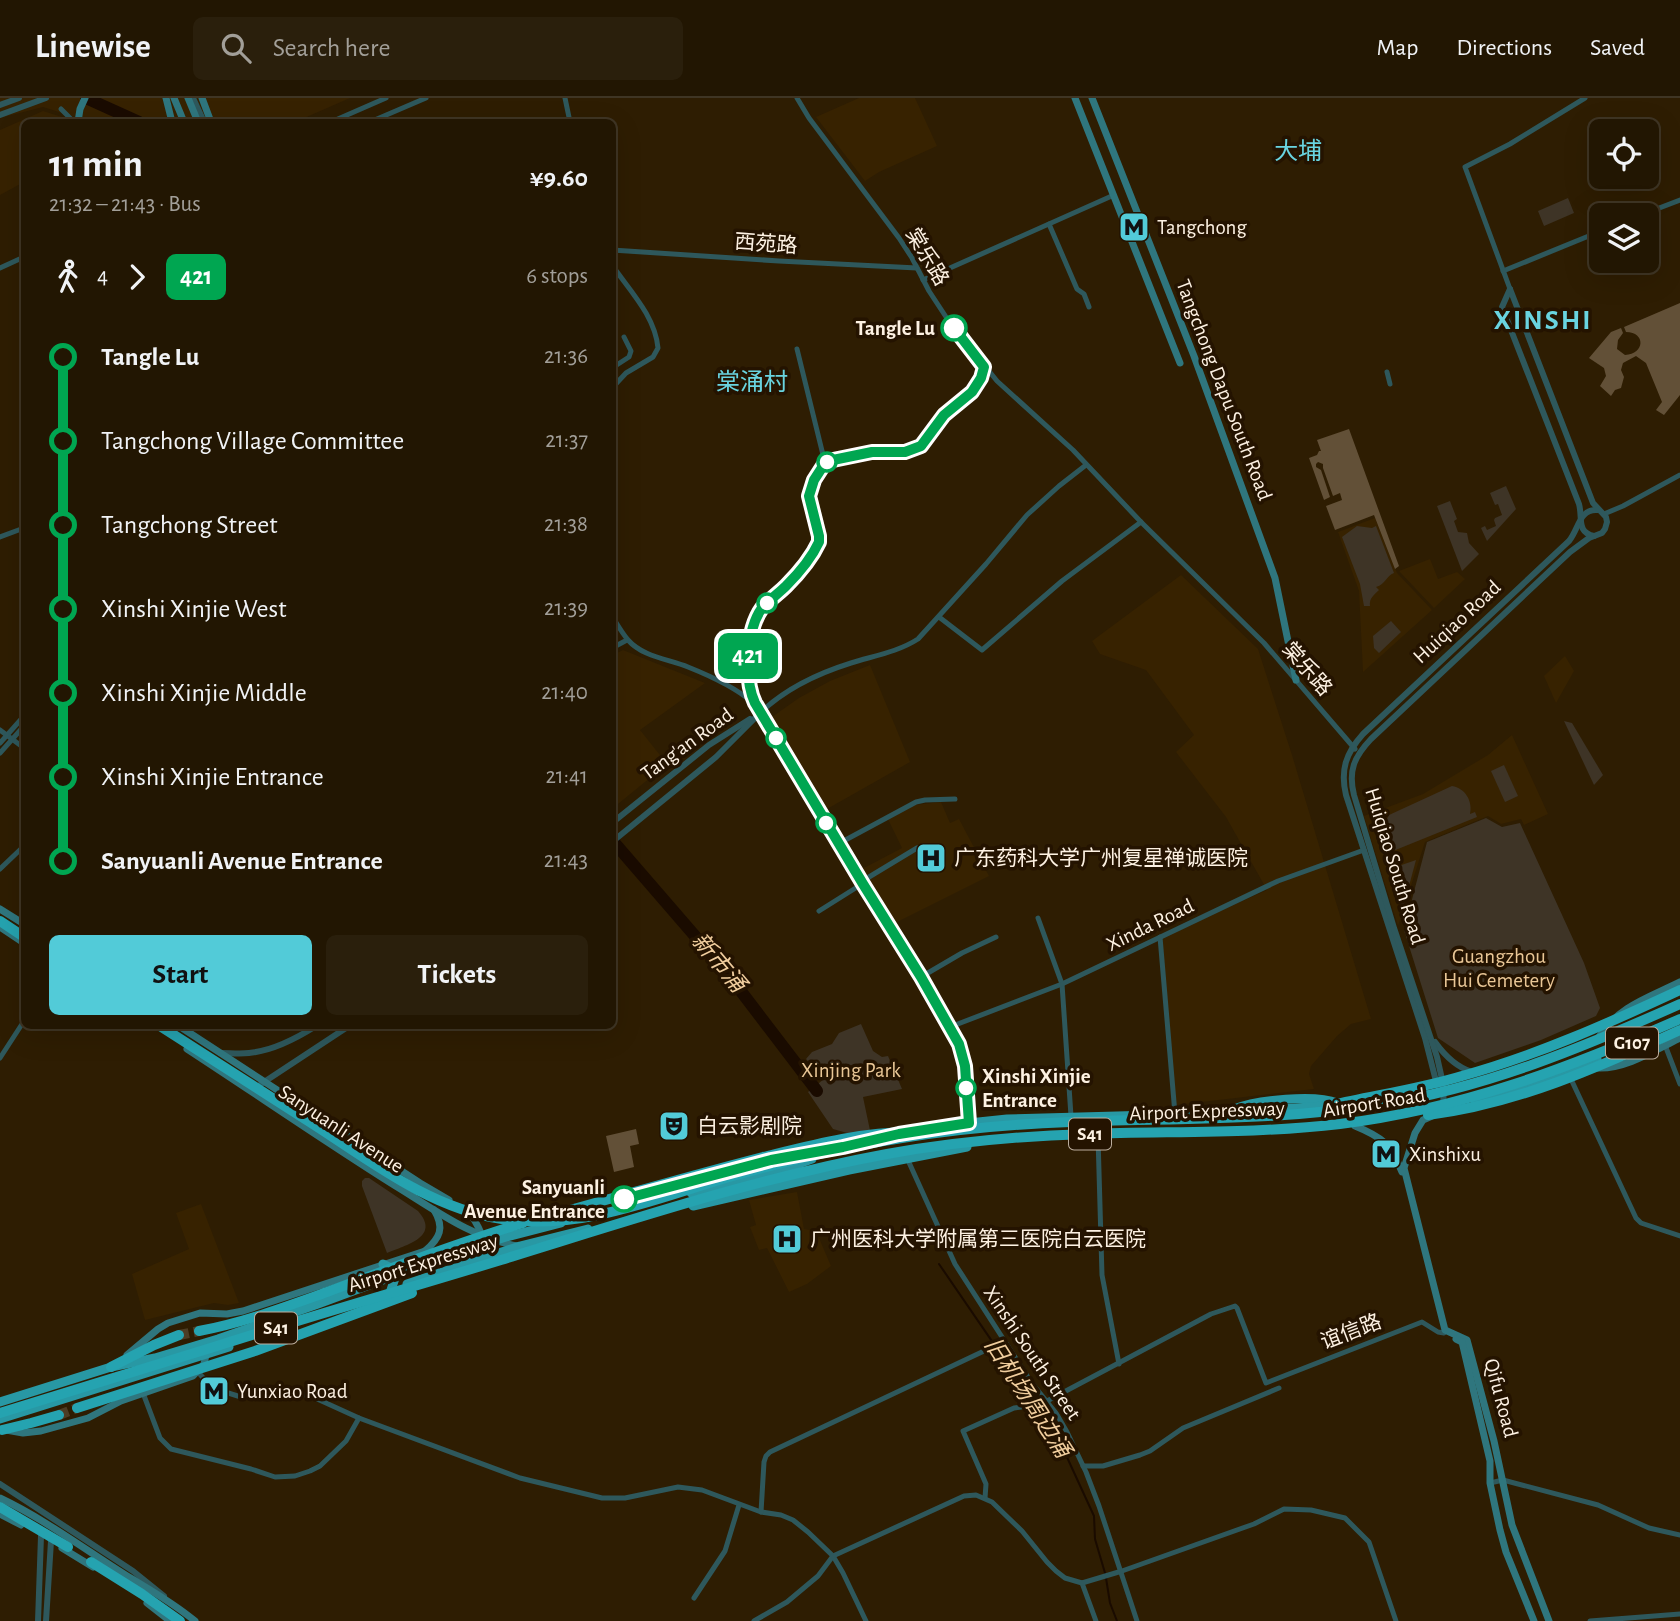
<!DOCTYPE html>
<meta charset="utf-8">
<style>
body{margin:0;font-family:"Alegreya Sans","Noto Sans SC",sans-serif;background:#2a1f0c;color:#f1f3f6;height:100vh;display:flex;flex-direction:column;font-size:26px;white-space:nowrap}
*{box-sizing:border-box;margin:0}
p{font-size:23px;color:#a29f99}
.icon{flex:none;width:38px;height:38px;fill:none;stroke:currentColor;stroke-width:2;stroke-linecap:round;stroke-linejoin:round}
.map{position:relative;flex:1;overflow:hidden}
.drawer{position:absolute;left:21px;top:21px;width:595px;height:910px;display:flex;flex-direction:column;background:#221602;border-radius:10px;box-shadow:0 7px 28px #0002,0 0 0 2px #3f3524}
.drawer>*{flex:none}
.badge{padding:0 14px;border-radius:10px;font-size:24px;line-height:46px}
.tools{position:absolute;left:1589px;top:21px;display:grid;gap:14px}
.tools a{display:grid;place-items:center;width:70px;height:70px;border-radius:10px;background:#221602;box-shadow:0 7px 28px #0002,0 0 0 2px #3f3524;font-size:35px}
.map>.badge{position:absolute;translate:-50% -50%;box-shadow:0 0 0 4px #fff}
.legs{display:flex;align-items:center;gap:10px;height:77px;padding:0 28px;font-size:23px}
.legs p{margin-inline-start:auto}
.headline{display:flex;align-items:center;justify-content:space-between;height:119px;padding:0 28px}
h1{font-size:38px;font-weight:700;line-height:52px}
.action{display:flex;gap:14px;margin-top:auto;padding:14px 28px}
.action a{flex:1;height:80px;border-radius:10px;background:#52cbd8;color:#111;font-size:28px;font-weight:700;line-height:80px;text-align:center}
.action a+a{background:#2a1f0c;color:#f1f3f6}
ul{padding:0 28px;list-style:none}
li{display:flex;align-items:center;gap:24px;height:84px;font-size:26px}
li i{display:grid;place-items:center;width:10px;height:100%;margin:0 9px;background:currentColor}
li i::after{content:'';width:18px;height:18px;margin:-9px;border:5px solid;border-radius:50%;background:#221602}
li p{margin-inline-start:auto}
li:first-child i{background:linear-gradient(#0000 50%,currentColor 0)}
li:last-child i{background:linear-gradient(currentColor 50%,#0000 0)}
header{display:flex;align-items:center;gap:42px;box-sizing:border-box;height:98px;padding:0 35px;background:#221602;border-bottom:2px solid #3f3524}
header strong{font-size:33px}
nav{display:flex;gap:38px;margin-inline-start:auto;font-size:24px}
.search{width:490px;height:63px;background:#2a1f0c;display:flex;align-items:center;gap:18px;box-sizing:border-box;padding:0 24px;border-radius:10px;color:#a29f99;font-size:26px}
.map>svg:first-child{display:block}
</style>
<header>
<strong>Linewise</strong>
<div class="search"><svg class="icon" aria-label="search" viewBox="0 0 24 24"><circle cx="10" cy="10" r="6"/><path d="M15 15l6 6"/></svg>Search here</div>
<nav><a>Map</a><a>Directions</a><a>Saved</a></nav>
</header>
<div class="map">
<svg width="1680" height="1523" viewBox="0 0 1680 1523">
<rect width="100%" height="100%" fill="#2e1d02"/>
<g fill="#372200">
<polygon points="0,0 350,0 295,24 91,24 43,9 0,20"/>
<polygon points="859,0 915,0 937,48 879,74 865,83 816,19"/>
<polygon points="43,13 62,19 57,24 24,24 24,84 0,97 0,32"/>
<polygon points="1375,420 1397,475 1432,512 1363,574 1359,493 1338,434"/>
<polygon points="1430,461 1438,481 1457,474 1465,481 1434,510 1399,473"/>
<polygon points="1181,477 1258,551 1292,657 1371,921 1351,926 1337,938 1311,968 1309,976 1314,991 1176,1007 1162,839 1267,792 1226,719 1176,654 1194,637 1146,572 1100,556 1092,543"/>
<polygon points="623,552 705,585 640,632 667,666 613,710 613,557"/>
<polygon points="1565,558 1574,573 1556,605 1544,578"/>
<polygon points="870,567 910,664 827,711 772,619 799,600 830,583"/>
<polygon points="1512,637 1548,716 1524,727 1521,721 1501,726 1488,718 1425,744 1398,828 1364,718 1423,696 1488,657"/>
<polygon points="941,704 950,725 959,721 989,778 893,826 862,771 902,750 888,721 914,707"/>
<polygon points="797,1094 804,1131 816,1133 831,1168 807,1186 789,1194 767,1150 759,1152 750,1129 756,1127 749,1102"/>
<polygon points="201,1106 239,1205 228,1207 214,1205 145,1222 132,1176 189,1151 176,1115"/>
</g>
<g fill="#3e3426">
<polygon points="1568,100 1574,115 1544,128 1538,113"/>
<polygon points="1506,388 1516,411 1487,443 1481,430 1485,428 1487,432 1496,428 1494,422 1495,420 1502,417 1498,406 1495,407 1490,395"/>
<polygon points="1450,403 1457,421 1454,423 1458,434 1467,435 1469,445 1479,456 1462,473 1437,408"/>
<path d="M1357,428L1372,430L1376,428L1394,475C1386,478 1386,486 1376,489L1379,492C1374,497 1369,500 1370,508H1364L1360,486L1342,439Z"/>
<polygon points="1391,523 1401,534 1379,555 1374,550 1373,538"/>
<polygon points="1564,623 1572,625 1603,677 1594,687"/>
<polygon points="1504,667 1518,698 1505,704 1491,673"/>
<path d="M1452,688C1465,690 1473,703 1470,716L1475,714L1477,719L1393,753L1382,731L1389,717Z"/>
<polygon points="1486,720 1502,729 1520,725 1584,865 1600,910 1596,918 1541,942 1475,965 1438,940 1404,832 1427,744"/>
<polygon points="1416,762 1402,814 1390,771"/>
<polygon points="861,926 873,953 882,959 888,958 902,991 863,999 872,1042 833,1031 808,994 824,981 806,961 812,954 832,946 839,935"/>
<path d="M365,1080H369L418,1113C441,1139 406,1147 387,1155L362,1088V1083Z"/>
</g>
<g fill="#625037">
<path d="M1680,205V297L1664,317L1656,312L1662,304L1646,265L1636,258L1623,265L1621,272L1624,279L1621,290L1615,292L1611,298L1600,288L1606,278L1604,270L1589,260L1611,234L1621,230L1623,235L1618,242L1617,251L1625,257C1645,256 1646,234 1626,234L1624,229Z"/>
<polygon points="1349,331 1399,468 1395,471 1374,417 1335,432 1326,408 1342,402 1340,395 1333,398 1323,370 1323,366 1318,364 1316,366 1316,369 1321,372 1330,399 1324,402 1309,360 1317,357 1319,353 1321,353 1317,342"/>
<polygon points="636,1031 639,1046 630,1048 634,1069 614,1074 606,1038"/>
</g>
<g fill="none" stroke-linecap="round" stroke-linejoin="round">
<g stroke="#1a0b00" stroke-width="2">
<polyline points="939,1166 1033,1303"/>
<polyline points="1036,1308 1060,1344 1094,1418 1095,1441 1105,1475"/>
<polyline points="1106,1480 1110,1505 1117,1523"/>
</g>
<g stroke="#1a0b00" stroke-width="12">
<polyline points="86,0 139,24"/>
<polyline points="612,742 727,875 817,993"/>
</g>
<g stroke="#4d3d24" stroke-width="10" stroke-dasharray="10 5" stroke-linecap="butt">
<polyline points="179,1237 199,1233"/>
<polyline points="59,1317 77,1310"/>
</g>
<g stroke="#2e585c" stroke-width="5">
<polyline points="565,0 570,24"/>
<polyline points="797,0 809,20 899,140 912,160 929,193 948,222 997,283 1073,352 1141,424 1264,545 1355,651"/>
<polyline points="61,11 73,23 78,24"/>
<polyline points="331,24 386,0"/>
<polyline points="370,24 426,0"/>
<polyline points="1641,117 1680,102"/>
<polyline points="1049,126 1077,191 1084,196 1089,209"/>
<polyline points="612,152 779,163 917,170"/>
<path d="M612,167C630,193 655,218 658,250L653,259L626,275L612,290"/>
<polyline points="0,170 24,159"/>
<polyline points="1503,173 1601,133"/>
<polyline points="923,182 1114,97"/>
<polyline points="1510,191 1465,69 1510,46 1585,0"/>
<polyline points="797,251 825,365"/>
<polyline points="612,270 629,259 631,253 624,239"/>
<polyline points="1387,274 1390,286"/>
<polyline points="1604,416 1623,408 1680,377"/>
<polyline points="0,439 24,430"/>
<path d="M612,518C617,526 622,535 628,542C643,559 668,561 688,569C708,577 736,590 752,604"/>
<polyline points="939,519 982,552 1062,483 1141,424"/>
<polyline points="612,550 627,542"/>
<path d="M760,615C785,591 819,575 851,565C873,558 898,554 918,541L986,466L1027,417L1059,388L1086,367"/>
<polyline points="0,632 24,650"/>
<polyline points="0,645 24,618"/>
<polyline points="0,655 24,628"/>
<polyline points="838,746 916,704 925,702 955,701"/>
<polyline points="0,771 24,748"/>
<polyline points="819,813 862,786 869,779 917,750"/>
<polyline points="1038,820 1062,886 1071,1018"/>
<polyline points="1160,839 1175,1016"/>
<polyline points="921,879 962,855 996,839"/>
<polyline points="950,929 1062,886 1278,783 1364,752"/>
<polyline points="1665,947 1680,986"/>
<polyline points="0,960 24,923"/>
<polyline points="1570,979 1636,1120 1641,1125 1680,1138"/>
<path d="M969,1025L965,968L959,946L921,879L862,786L755,605C744,582 746,532 762,510C769,502 779,495 786,488C798,476 812,459 819,444V438L809,398L814,382L825,365L833,362L872,354H905L921,348L944,317L972,294L981,280L984,269"/>
<polyline points="1098,1039 1102,1177 1119,1266"/>
<polyline points="907,1060 955,1166 1031,1284 1056,1315 1067,1334 1086,1374 1099,1408 1137,1523"/>
<polyline points="198,1274 205,1282 225,1294 241,1299 262,1298 283,1295 299,1295 315,1300 359,1320 520,1380 602,1400 625,1400 678,1389 702,1392 761,1414 781,1417 793,1422 808,1434 833,1458 843,1475 866,1523"/>
<polyline points="143,1295 160,1340 171,1351 251,1371 275,1379 295,1378 310,1373 320,1368 346,1343 359,1320"/>
<polyline points="1047,1303 1211,1216 1235,1208 1237,1210 1266,1285 1422,1224 1438,1234 1444,1235 1445,1232"/>
<polyline points="1083,1368 1103,1368 1140,1357 1150,1353 1183,1330 1279,1290"/>
<polyline points="1490,1385 1503,1382 1598,1407 1649,1430 1680,1437"/>
<polyline points="985,1400 986,1386 963,1333 1014,1310 1028,1308 1043,1300"/>
<polyline points="761,1414 764,1364 766,1358 770,1354 984,1253"/>
<polyline points="1082,1485 1096,1523"/>
<polyline points="694,1500 725,1453 739,1407"/>
<polyline points="754,1523 787,1504 818,1478 833,1458 964,1398 976,1397 992,1404 1022,1433 1047,1464 1056,1473 1065,1480 1082,1485 1122,1473 1254,1426 1284,1411 1311,1412 1345,1420 1369,1444 1396,1523"/>
<polyline points="1590,1523 1680,1516"/>
</g>
<g stroke="#2e585c" stroke-width="6">
<polyline points="193,0 204,24"/>
<polyline points="0,7 19,0"/>
<polyline points="0,17 46,0"/>
<path d="M1510,191L1502,209L1579,406C1583,420 1576,434 1594,438"/>
<polyline points="612,725 709,647 750,621"/>
<polyline points="612,744 716,659 760,615"/>
<path d="M1435,944C1445,958 1456,969 1472,974"/>
<path d="M221,955C230,955 240,956 249,955C272,953 297,940 316,928"/>
<polyline points="261,986 349,928"/>
<path d="M1437,987L1425,940L1346,697C1340,672 1346,655 1363,636L1569,443C1579,431 1579,411 1597,412"/>
<path d="M1443,1008L1444,990L1437,959L1394,830L1354,697C1348,673 1354,659 1371,641L1570,454L1589,440L1602,435L1605,431L1607,424L1606,419L1593,405L1510,191"/>
<polyline points="0,1386 133,1473 164,1498"/>
<polyline points="38,1523 41,1438"/>
<polyline points="46,1523 51,1443"/>
</g>
<g stroke="#2f767e" stroke-width="7">
<polyline points="166,0 172,24"/>
<polyline points="174,0 184,24"/>
<polyline points="188,0 198,24"/>
<polyline points="202,0 211,24"/>
<polyline points="1075,0 1180,265"/>
<polyline points="1092,0 1194,258 1275,480 1296,582"/>
<polyline points="78,24 80,11 85,0"/>
<polyline points="0,811 24,826"/>
<polyline points="0,829 24,845"/>
<polyline points="179,928 420,1085 449,1102"/>
<path d="M1599,939C1619,908 1648,900 1680,884"/>
<path d="M187,951C256,996 324,1043 394,1087C432,1110 473,1141 518,1148"/>
<path d="M1598,970C1626,971 1655,952 1680,940"/>
<polyline points="1432,1018 1423,1022 1415,1035 1404,1070 1445,1232 1467,1242 1494,1343 1512,1427 1549,1523"/>
<path d="M1355,1028C1382,1039 1391,1046 1402,1074"/>
<polyline points="754,1066 790,1058"/>
<path d="M468,1112C479,1129 493,1147 471,1162"/>
<path d="M425,1153C440,1140 445,1130 434,1112"/>
<polyline points="1456,1241 1462,1244 1490,1363 1490,1385 1500,1432 1506,1454 1534,1523"/>
<polyline points="127,1257 158,1231 168,1225 200,1215 227,1216 243,1213 428,1152"/>
<polyline points="6,1332 23,1335 41,1333 88,1320 121,1303 193,1278 204,1266 206,1257"/>
<path d="M0,1400C44,1421 83,1450 124,1476C150,1492 171,1503 195,1523"/>
<polyline points="0,1416 21,1427"/>
<polyline points="62,1450 93,1469"/>
<polyline points="147,1505 170,1523"/>
</g>
<g stroke="#2898a4" stroke-width="9">
<polyline points="1475,1004 1542,983 1597,961"/>
<path d="M1234,1011C1257,1002 1315,996 1337,1005"/>
<polyline points="906,1035 969,1025 1007,1021 1226,1015 1339,1007"/>
<polyline points="691,1095 779,1073 812,1061"/>
<polyline points="693,1108 849,1072 967,1049"/>
<polyline points="383,1166 391,1170 395,1180 391,1192"/>
<polyline points="407,1186 520,1148 588,1131"/>
<polyline points="0,1304 111,1269 155,1260 218,1241 318,1206 453,1156 506,1139 561,1125"/>
<polyline points="0,1321 229,1249"/>
</g>
<g stroke="#25a3b0" stroke-width="10">
<polyline points="0,823 24,839"/>
<path d="M160,928C212,961 264,995 316,1028C373,1065 432,1111 502,1121C580,1133 655,1101 729,1079C786,1063 844,1049 902,1040C957,1031 1014,1026 1070,1024C1175,1020 1280,1023 1383,1006C1488,989 1584,949 1680,906"/>
<path d="M1332,1007C1376,997 1419,991 1462,978C1538,957 1609,925 1680,892"/>
<path d="M1428,1017C1517,1006 1599,969 1680,932"/>
<path d="M545,1119C617,1099 689,1078 763,1059C812,1047 860,1034 911,1034"/>
<path d="M199,1233C243,1225 285,1209 327,1194C392,1170 457,1145 523,1125"/>
<polyline points="111,1269 154,1247 179,1237"/>
<polyline points="77,1310 255,1253 412,1195"/>
<path d="M0,1315C72,1293 144,1270 217,1248C311,1218 406,1191 501,1162C628,1123 756,1080 887,1056C953,1044 1020,1038 1087,1036C1171,1033 1256,1036 1340,1026C1461,1011 1569,970 1680,921"/>
<polyline points="2,1332 31,1325 59,1317"/>
<polyline points="0,1409 68,1449"/>
<polyline points="91,1464 142,1496 180,1523"/>
</g>
</g>
<g fill="none" stroke-linecap="round" stroke-linejoin="round">
<g stroke="#fff" stroke-width="16">
<path id="line-1" d="M624,1101L771,1062L843,1049L899,1036L969,1025L965,968L959,946L921,879L863,786L755,605C744,582 746,532 762,510C769,502 779,495 786,488C798,476 812,459 819,444V438L809,398L814,382L825,365L833,362L872,354H905L921,348L944,317L972,294L981,280L984,269L954,230"/>
</g>
<use href="#line-1" stroke="#00a651" stroke-width="10"/>
</g>
<defs>
<g id="metro-square" transform="scale(1.575)"><rect x="-9" y="-9" width="18" height="18" rx="4" fill="#52cbd8" stroke="#241300"/><path d="M-5.5 5V-5H-3L0 0L3-5H5.5V5H3V-.5L0 4L-3-.5V5Z" fill="#111"/></g>
<g id="hospital-square" transform="scale(1.575)"><rect x="-9" y="-9" width="18" height="18" rx="4" fill="#52cbd8" stroke="#241300"/><path d="M-5-5h3v3.5h4V-5h3V5h-3V1.5h-4V5h-3Z" fill="#111"/></g>
<g id="theatre-square" transform="scale(1.575)"><rect x="-9" y="-9" width="18" height="18" rx="4" fill="#52cbd8" stroke="#241300"/><path d="M-5-5.5Q0-4 5-5.5V0Q5 5 0 6Q-5 5-5 0ZM-3.3-2.5H-1v1.5H-3.3ZM1-2.5H3.3v1.5H1ZM-2.8 1Q0 5.5 2.8 1Z" fill="#111"/></g>
</defs>
<g fill-rule="evenodd">
<use href="#metro-square" x="1134" y="129"/>
<use href="#hospital-square" x="931" y="760"/>
<use href="#theatre-square" x="674" y="1028"/>
<use href="#metro-square" x="1386" y="1056"/>
<use href="#hospital-square" x="787" y="1141"/>
<use href="#metro-square" x="214" y="1293"/>
</g>
<g fill="#fff" stroke="#00a651" stroke-width="3.5">
<circle cx="954" cy="230" r="12"/>
<circle cx="827" cy="364" r="9"/>
<circle cx="767" cy="505" r="9"/>
<circle cx="776" cy="640" r="9"/>
<circle cx="826" cy="725" r="9"/>
<circle cx="966" cy="990" r="9"/>
<circle cx="624" cy="1101" r="12"/>
</g>
<g text-anchor="middle" dominant-baseline="central" stroke-width="7" stroke-linejoin="round" paint-order="stroke">
<g fill="#241300" stroke="#bcae9e" stroke-width="2">
<rect x="1606" y="929.5" width="52" height="31" rx="5"/>
<rect x="1069" y="1020.5" width="42" height="31" rx="5"/>
<rect x="255" y="1214.5" width="42" height="31" rx="5"/>
</g>
<g font-size="19" font-weight="bold" fill="#fdf1e2">
<text x="1632" y="945">G107</text>
<text x="1090" y="1036">S41</text>
<text x="276" y="1230">S41</text>
</g>
<g font-size="21" fill="#fdf1e2" stroke="#241300" text-anchor="start">
<text x="1157" y="129">Tangchong</text>
<text x="954" y="760">广东药科大学广州复星禅诚医院</text>
<text x="697" y="1028">白云影剧院</text>
<text x="1409" y="1056">Xinshixu</text>
<text x="810" y="1141">广州医科大学附属第三医院白云医院</text>
<text x="237" y="1293">Yunxiao Road</text>
</g>
<g font-size="21" fill="#fdf1e2" stroke="#241300">
<text transform="translate(766 146) rotate(4)">西苑路</text>
<text transform="translate(927 159) rotate(59)">棠乐路</text>
<text transform="translate(1224 292) rotate(69)">Tangchong Dapu South Road</text>
<text transform="translate(1457 524) rotate(-43)">Huiqiao Road</text>
<text transform="translate(1307 571) rotate(49)">棠乐路</text>
<text transform="translate(687 646) rotate(-36)">Tang'an Road</text>
<text transform="translate(1395 768) rotate(73)">Huiqiao South Road</text>
<text transform="translate(1150 827) rotate(-26)">Xinda Road</text>
<text transform="translate(1374 1005) rotate(-9)">Airport Road</text>
<text transform="translate(1207 1013) rotate(-2)">Airport Expressway</text>
<text transform="translate(341 1031) rotate(33)">Sanyuanli Avenue</text>
<text transform="translate(423 1165) rotate(-17)">Airport Expressway</text>
<text transform="translate(1351 1234) rotate(-21)">谊信路</text>
<text transform="translate(1032 1255) rotate(56)">Xinshi South Street</text>
<text transform="translate(1501 1300) rotate(75)">Qifu Road</text>
</g>
<g font-size="21" font-weight="bold" fill="#fdf1e2" stroke="#241300" text-anchor="end">
<text x="935" y="230">Tangle Lu</text>
<text x="982" y="978" text-anchor="start">Xinshi Xinjie<tspan x="982" dy="24">Entrance</tspan></text>
<text x="605" y="1089">Sanyuanli<tspan x="605" dy="24">Avenue Entrance</tspan></text>
</g>
<g font-size="21" fill="#eac796" stroke="#241300">
<text x="1499" y="858">Guangzhou<tspan x="1499" dy="24">Hui Cemetery</tspan></text>
<text x="851" y="972">Xinjing Park</text>
</g>
<g font-size="23" font-style="italic" fill="#f0cd9d" stroke="#241300">
<text transform="translate(718 865) rotate(50)">新市涌</text>
<text transform="translate(1027 1300) rotate(57)">旧机场周边涌</text>
</g>
<g font-size="24" fill="#69d4e0" stroke="#241300">
<text x="1298" y="54">大埔</text>
<text x="752" y="285">棠涌村</text>
</g>
<g font-size="28" font-weight="bold" letter-spacing="2" fill="#69d4e0" stroke="#241300">
<text x="1543" y="223">XINSHI</text>
</g>
</g>
</svg>
<div class="tools">
<a><svg class="icon" aria-label="locate" viewBox="0 0 24 24"><circle cx="12" cy="12" r="6"/><path d="M12 2v4M12 18v4M2 12h4M18 12h4"/></svg></a>
<a><svg class="icon" aria-label="layers" viewBox="0 0 24 24"><path d="M12 4l9 5-9 5-9-5zM3 14l9 5 9-5"/></svg></a>
</div>
<b class="badge" style="left:748px;top:558px;background:#00a651;color:#fff">421</b>
<section class="drawer">
<div class="headline"><div><h1>11 min</h1><p>21:32 – 21:43 · Bus</p></div><b>¥9.60</b></div>
<div class="legs"><svg class="icon" aria-label="walk" viewBox="0 0 24 24"><circle cx="13" cy="4" r="2"/><path d="M13 8l-2 6 4 7M11 14l-3 7M7 12l3-4h3l4 4"/></svg>4<svg class="icon" aria-label="forward" viewBox="0 0 24 24"><path d="M9 5l7 7-7 7"/></svg><b class="badge" style="background:#00a651;color:#fff">421</b><p>6 stops</p></div>
<ul>
<li><i style="color:#00a651"></i><b>Tangle Lu</b><p>21:36</p></li>
<li><i style="color:#00a651"></i><span>Tangchong Village Committee</span><p>21:37</p></li>
<li><i style="color:#00a651"></i><span>Tangchong Street</span><p>21:38</p></li>
<li><i style="color:#00a651"></i><span>Xinshi Xinjie West</span><p>21:39</p></li>
<li><i style="color:#00a651"></i><span>Xinshi Xinjie Middle</span><p>21:40</p></li>
<li><i style="color:#00a651"></i><span>Xinshi Xinjie Entrance</span><p>21:41</p></li>
<li><i style="color:#00a651"></i><b>Sanyuanli Avenue Entrance</b><p>21:43</p></li>
</ul>
<div class="action"><a>Start</a><a>Tickets</a></div>
</section>
</div>
